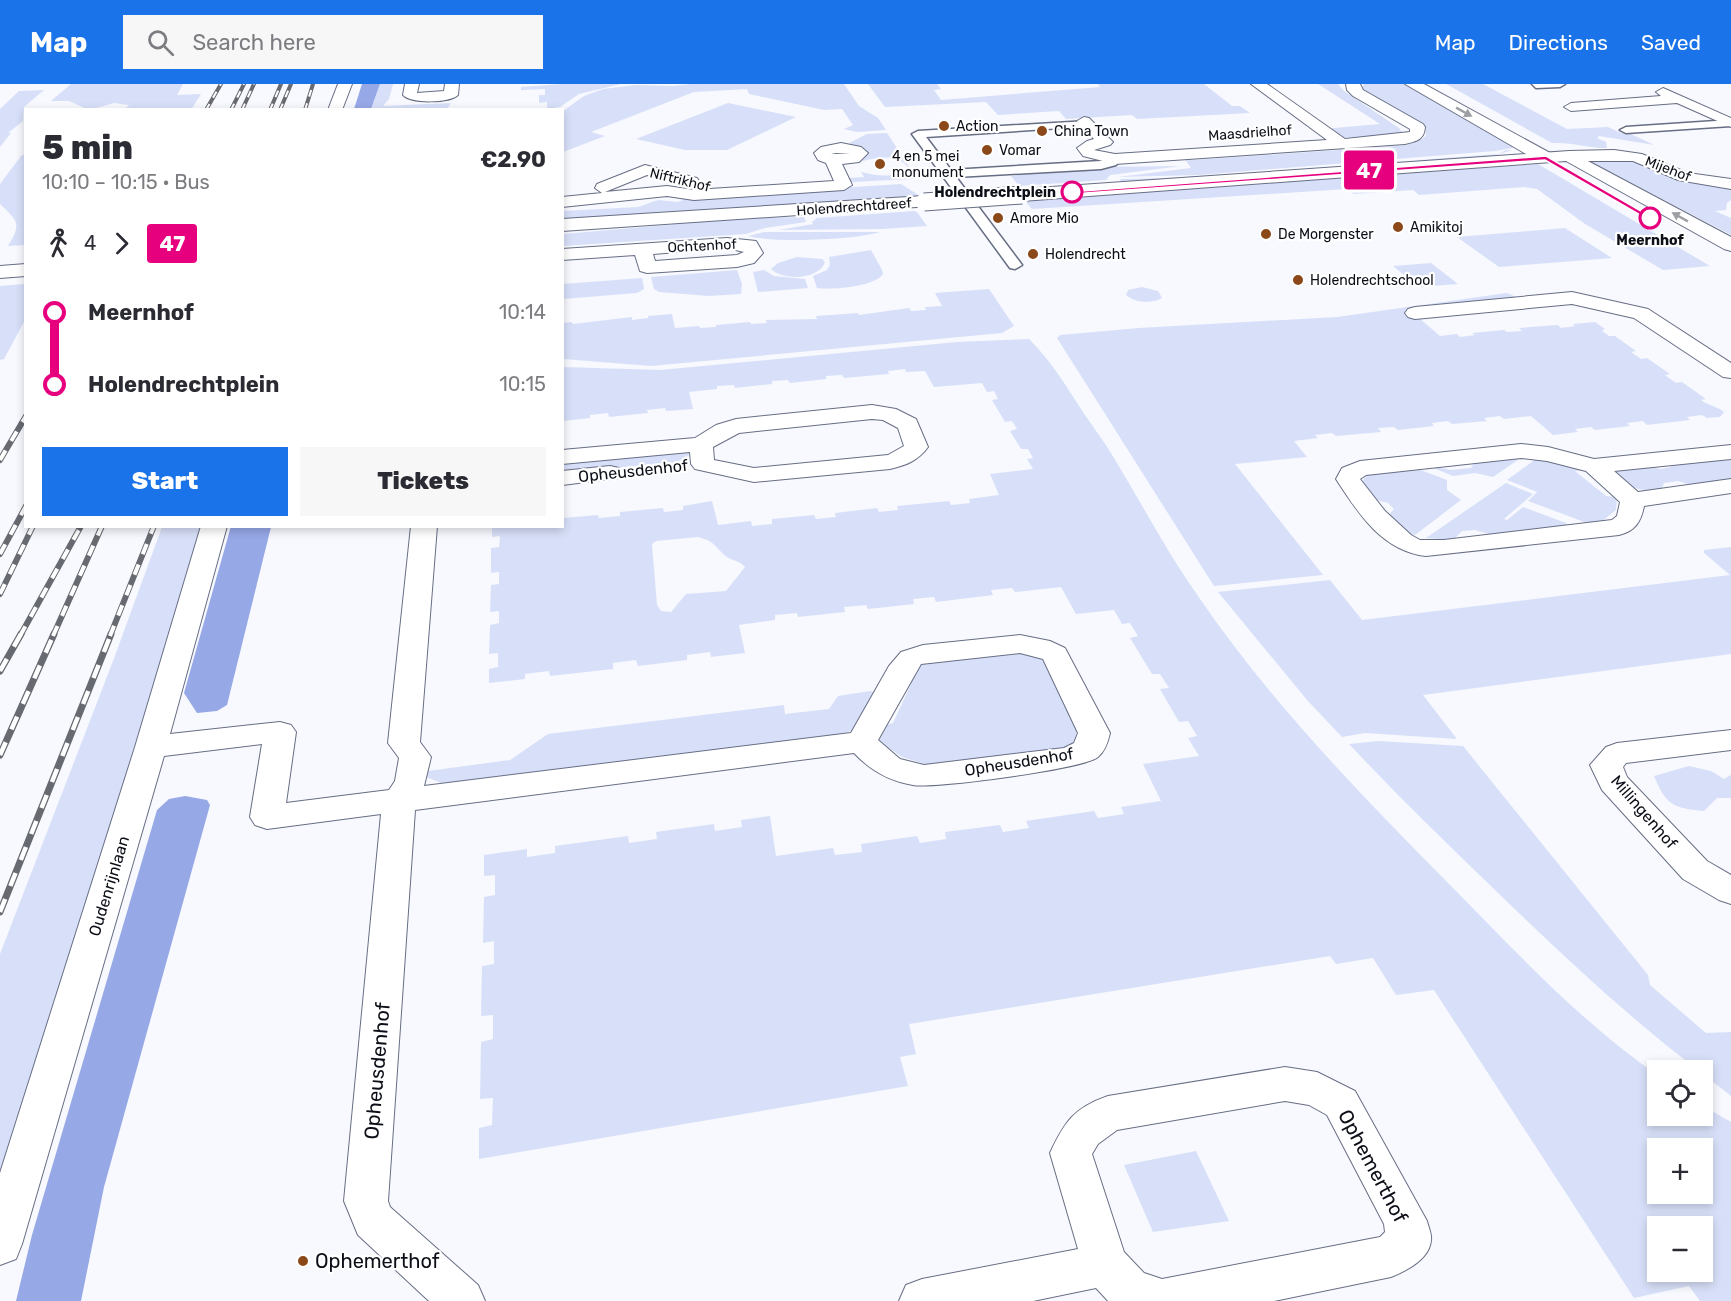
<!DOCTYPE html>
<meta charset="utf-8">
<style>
body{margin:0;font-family:Rubik,sans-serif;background:#f7f7f7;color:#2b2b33;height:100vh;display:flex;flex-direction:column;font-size:22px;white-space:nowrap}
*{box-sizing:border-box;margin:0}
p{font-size:20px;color:#7c7c81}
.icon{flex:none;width:33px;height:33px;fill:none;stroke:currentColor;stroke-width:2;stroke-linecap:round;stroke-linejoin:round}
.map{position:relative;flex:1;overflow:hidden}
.sheet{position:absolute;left:24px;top:24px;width:540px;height:420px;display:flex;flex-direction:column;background:#fff;border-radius:0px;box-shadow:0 3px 9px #0003}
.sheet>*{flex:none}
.badge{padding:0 12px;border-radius:4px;font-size:21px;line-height:39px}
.buttons{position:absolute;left:1647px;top:976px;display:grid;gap:12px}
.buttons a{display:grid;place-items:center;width:66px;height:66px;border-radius:0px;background:#fff;box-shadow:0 3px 9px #0003;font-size:30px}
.map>.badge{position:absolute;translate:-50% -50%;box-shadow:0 0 0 3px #fff}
.legs{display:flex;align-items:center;gap:9px;height:66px;padding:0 18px;font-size:20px}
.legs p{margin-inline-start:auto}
.head{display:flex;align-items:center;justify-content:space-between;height:102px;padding:0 18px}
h1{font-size:33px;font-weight:800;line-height:45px}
.cta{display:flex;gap:12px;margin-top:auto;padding:12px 18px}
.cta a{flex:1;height:69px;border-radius:0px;background:#1a73e8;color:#fff;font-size:24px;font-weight:800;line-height:69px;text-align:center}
.cta a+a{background:#f7f7f7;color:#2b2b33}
ul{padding:0 18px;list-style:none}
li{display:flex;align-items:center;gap:21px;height:72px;font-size:22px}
li i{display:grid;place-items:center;width:9px;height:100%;margin:0 8px;background:currentColor}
li i::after{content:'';width:15px;height:15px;margin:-8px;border:4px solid;border-radius:50%;background:#fff}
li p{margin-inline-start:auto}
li:first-child i{background:linear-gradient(#0000 50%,currentColor 0)}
li:last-child i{background:linear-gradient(currentColor 50%,#0000 0)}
header{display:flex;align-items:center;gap:36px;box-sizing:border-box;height:84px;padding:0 30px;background:#1a73e8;color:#fff}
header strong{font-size:28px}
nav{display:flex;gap:33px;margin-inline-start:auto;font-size:21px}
.search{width:420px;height:54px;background:#f7f7f7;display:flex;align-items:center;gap:15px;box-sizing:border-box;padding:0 21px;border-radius:0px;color:#7c7c81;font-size:22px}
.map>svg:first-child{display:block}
</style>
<header>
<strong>Map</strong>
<div class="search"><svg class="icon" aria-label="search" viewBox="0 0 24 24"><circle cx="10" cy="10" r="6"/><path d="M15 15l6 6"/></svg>Search here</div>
<nav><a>Map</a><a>Directions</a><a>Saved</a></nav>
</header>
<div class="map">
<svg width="1731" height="1217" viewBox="0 0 1731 1217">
<rect width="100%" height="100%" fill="#f7f9fe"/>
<g fill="#d8e0f9" fill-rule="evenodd">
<polygon points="71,0 183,0 177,11 201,10 191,26 125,25 129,21 114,19 89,26 69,17 51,17"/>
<polygon points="380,0 393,0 389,15 383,22 451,19 447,25 371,25"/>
<polygon points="621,0 579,10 560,23 547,25 547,18 539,19 539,11 545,11 545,5 521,6 521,3 562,0"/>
<polygon points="691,0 844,0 859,22 878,34 886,46 857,48 844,45 853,41 842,25 824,26 749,10 747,5 694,8 591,48 605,52 563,68 563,27 584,12 603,5 636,1 673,2"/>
<polygon points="868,0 937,0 941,5 934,6 941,16 1100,3 1098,0 1204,0 1232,22 1240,22 1250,29 1137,35 1132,31 1066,35 1059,27 998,31 986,18 885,23"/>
<polygon points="1318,0 1338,0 1344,7 1399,44 1402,48 1391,51 1336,54 1323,45 1380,40"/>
<polygon points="1364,0 1405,0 1512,61 1513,64 1495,67 1199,91 1118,93 1191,84 1184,74 1193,76 1408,61 1404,58 1422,55 1426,52 1425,46 1361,6"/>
<path d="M1446,0H1483L1567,45L1608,43L1621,49H1629L1654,61L1599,52L1597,54L1606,58L1607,64C1587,64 1572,58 1552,59Z"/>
<polygon points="44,6 24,23 23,37 8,49 11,49 0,63 0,25 19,7"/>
<polygon points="728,19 796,33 727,66 685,66 636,55"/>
<path d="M887,49L916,93L913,95L851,98L849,94L864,93L861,88C877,92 896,95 908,83C892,64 863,79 843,81L864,74L866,67L849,59L867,50Z"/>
<path d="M1506,66H1512L1493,72L1172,97L1121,98L1120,95C1247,93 1373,79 1499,70Z"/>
<path d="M25,70V161L8,162C22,140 18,137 0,120V100L21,72Z"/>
<polygon points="1603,74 1631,75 1731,102 1731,116 1727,119 1726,126 1715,127 1731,134 1731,151 1589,77"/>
<polygon points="1538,80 1710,182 1663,186 1585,140 1537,105 1524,103 1419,111 1413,106 1354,110 1347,105 1032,125 1025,117"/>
<polygon points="1181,82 1110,91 1106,96 1019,102 1011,92 1092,83"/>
<polygon points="901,100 920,112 563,135 563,127 638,123 658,116 678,118 683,116 676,114"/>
<polygon points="914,127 917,128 927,142 883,145 779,146 813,140 812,138 817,134"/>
<polygon points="804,133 806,138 765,144 746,150 563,162 563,150 748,134"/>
<polygon points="1565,144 1612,174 1499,183 1457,153"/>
<path d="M764,148H880C856,156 773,159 748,152Z"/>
<path d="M871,166L882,186L883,190C874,203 833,206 817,204L813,192L827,186L830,181L829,173Z"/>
<path d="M797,173L822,175L825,178C819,196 783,197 771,185L778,179Z"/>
<polygon points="1431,179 1458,200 1419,203 1393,182"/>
<polygon points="737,186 742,200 741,210 709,212 659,208 654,205 651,193"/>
<polygon points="764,186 774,192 805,195 808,204 758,208 753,188"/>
<polygon points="642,194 644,205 637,209 563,215 563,200"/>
<polygon points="25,200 25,236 4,275 0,276 0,202"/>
<path d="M1142,203L1158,207L1162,214C1151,220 1136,219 1126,211L1128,206Z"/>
<polygon points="989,205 1014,242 1002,249 651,282 563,275 563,239 572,238 573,240 632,233 632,236 648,234 648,232 672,230 675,244 699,242 700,244 716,243 716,241 750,238 751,240 767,239 766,236 817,235 816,232 858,229 859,231 909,224 911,227 926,226 925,223 942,222 935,209"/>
<path d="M1507,209L1525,217L1411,227L1440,252L1457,250L1460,253L1475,251L1472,249L1504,246L1507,248L1522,247L1519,244L1558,241L1561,244L1575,242L1573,240L1595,238L1605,245L1602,247L1609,252H1615L1636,267L1631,268L1641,275L1647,274L1670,290L1665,291L1676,299L1682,298L1706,315L1701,316C1709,322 1717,322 1724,328L1720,333L1707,334L1702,331L1687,333L1690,336L1647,341L1643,337L1627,339L1630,342L1595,346L1591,343L1575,345L1578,348L1553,351L1531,332L1504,335L1500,332L1484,334L1487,337L1452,340L1448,337L1432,339L1434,342L1398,346L1394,343L1378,344L1381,348L1336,352L1332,349L1315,351L1318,354L1294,357L1307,373L1235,380L1323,491L1214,502L1057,254L1060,251L1139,244L1337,233Z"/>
<path d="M1029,255C1052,278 1064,299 1081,325C1092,342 1104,357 1114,374C1142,420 1167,468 1198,512C1271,619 1361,711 1452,803C1517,869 1581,938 1657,991L1658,1032H1702L1703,1022L1731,1038V1217H1700L1689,1202L1634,1214L1434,906L1396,911L1373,874L1336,880L1330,872L909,940L916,970L900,973L908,1002L479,1075V1044L492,1041L493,1014L480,1015L481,958L493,955V931L481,932L482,882L494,880V857L483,859L484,813L495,811V791L484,792V771L527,765V773L555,769V762L628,752L629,759L657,755L656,748L714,740L715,747L742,743L741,736L770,732L776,772L833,764L835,771L862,768L861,760L917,752L920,759L946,755L945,748L1000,741L1003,748L1029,744L1026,737L1094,727L1098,734L1124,730L1121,723L1161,717L1143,680L1199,672L1188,654L1197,652L1188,637L1179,638L1160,605L1169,604L1160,590H1152L1130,554L1138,552L1130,539L1122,540L1114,526L1076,530L1061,503L1015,508L1012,504L991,506L993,511L936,518L934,513L913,515L914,520L868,525L866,521L844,523L845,528L798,533L797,529L775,531V536L739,541L745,569L711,573L710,568L687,571V576L638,582L636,576L613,579V585L550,592L549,587L525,590V595L489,599V585L498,583V569L489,570L490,541L499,539V527L490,528L491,501L499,500V488L491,489V464L499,463L500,452L492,453V443L562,442L563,434L598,431L599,434L620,432V428L663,424L664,428L683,426V422L712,417L718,441L751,437L752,442L772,440V435L814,431L816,435L836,433L835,429L877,424L879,428L898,426L897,422L949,417L951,421L970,419L969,415L999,411L990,390L1033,385L1027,375L1033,374L1028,365H1021L1010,347L1017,345L1012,337L1005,338L992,316L998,315L994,307L987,308L982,299L934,303L925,287L906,288L905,285L888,287L889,290L844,294L842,291L826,292V295L790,299L788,296L772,297V300L735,304L734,301L717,302V305L689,308L693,325L666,327L665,324L647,326L648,329L609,333L608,329L590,331V334L563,337V283L660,286L957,258ZM698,453C717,458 714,463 727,473C733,477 740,477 745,483L726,507L686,510L671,528L661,527L657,521L652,460L656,457ZM1658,1065H1702V1110H1658ZM1658,1143H1702V1188H1658Z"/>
<polygon points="688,367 689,371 677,378 563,389 563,375"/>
<polygon points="1525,371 1493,393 1475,389 1453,392 1426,381 1451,386 1471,384 1476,376"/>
<path d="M1731,371V399L1698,403L1678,397L1664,399L1661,407C1640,408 1627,402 1610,391L1615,383L1638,380L1661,385L1671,383L1673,377Z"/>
<polygon points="1540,372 1586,386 1575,387 1606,412 1617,413 1616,426 1600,439 1587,439 1528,417 1537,408 1507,396"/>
<polygon points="1410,382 1447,396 1447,406 1461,416 1415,451 1408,449 1387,433 1394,425 1388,419 1369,414 1361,400 1366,391"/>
<polygon points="1506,399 1533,410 1504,435 1507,436 1523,423 1566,439 1568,443 1495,452 1475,446 1462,447 1453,456 1426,454"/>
<polygon points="162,443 202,443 0,1097 0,870 113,577"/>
<polygon points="1731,463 1731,570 1423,611 1457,655 1365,649 1342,653 1307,616 1218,508 1330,496 1362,536 1730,491 1704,469 1704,466"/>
<polygon points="1015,567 1042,574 1049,581 1077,642 1075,658 1068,663 928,681 902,673 877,656 885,641 893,639 911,600 906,596 919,578"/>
<polygon points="870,607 877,608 853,646 843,650 449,702 426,693 420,688 510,676 548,650 784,621 785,630 829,625 838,612"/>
<path d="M1378,657L1463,662L1648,891L1650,901L1706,949L1731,948V1012L1703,990L1702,987H1699C1626,931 1560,869 1494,805C1445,758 1396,710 1349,660Z"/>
<path d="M1689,682L1711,687L1724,695L1731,691V714H1717L1704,727C1673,724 1666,721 1654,692Z"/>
<polygon points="1196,1067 1229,1137 1153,1148 1124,1081"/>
</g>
<g fill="#97a8e7">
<polygon points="362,0 380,0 371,25 354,25"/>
<polygon points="231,442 271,443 227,621 217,627 197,629 184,609"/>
<polygon points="185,712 207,716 210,721 104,1103 81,1217 16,1217 32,1151 157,726 169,715"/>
</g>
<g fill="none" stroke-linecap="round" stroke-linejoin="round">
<g stroke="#676e84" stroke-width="3">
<g id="pedestrian">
<polygon points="1532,0 1565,0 1560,3 1536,4"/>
<polygon points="1731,36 1731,42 1626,49 1620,46 1626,43"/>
<polygon points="1088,37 1094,40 1092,42 926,53 951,86 1101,77 1115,71 1121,75 1116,81 1101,85 956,93 1022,181 1015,185 1010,184 912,50 918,47"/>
</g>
</g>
<g stroke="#676e84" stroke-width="2">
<g id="minor">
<polygon points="338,0 352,0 342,26 328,26"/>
<path d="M405,0H419L417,9L444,7L445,0H459L458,11C450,19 411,20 403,11Z"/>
<path d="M1251,0H1267L1345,55L1410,48V45L1353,12L1347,6L1346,0H1360L1363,6L1423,40L1425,43C1424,56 1417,57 1405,60L1115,80L1083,72L1077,64L1087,57L1094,55L1077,37L1084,33L1089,34L1113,58L1110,61L1094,66L1115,70L1327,56Z"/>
<polygon points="1663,4 1731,34 1731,43 1677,19 1571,27 1564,23 1571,19 1661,12 1656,8"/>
<path d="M841,59L861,63L868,69L859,78L842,80L852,101L844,106L694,116L667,112L562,123V113L602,109L595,104L597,100L645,81L697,94L699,97L691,102L647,91L605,108L667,102L694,106L834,97L826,79L818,76L814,69L821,63ZM836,69L850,70H831Z"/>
<polygon points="1614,66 1642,70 1688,89 1731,95 1731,105 1678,96 1633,77 1569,77 1561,72 1569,67"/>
<path d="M727,154L756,157L763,169L754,179L737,183L647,189L640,187L635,171L562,176V165ZM727,164L744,168L737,171L655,177L653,170Z"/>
<polygon points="1572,208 1648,225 1731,279 1731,294 1723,293 1634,234 1572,220 1415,235 1408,233 1405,229 1408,225 1415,223"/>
<path d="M872,321L896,325L916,335L928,363C918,377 906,381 890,385L754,398L695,385L691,380L690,368L562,380V366L695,354L716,341L736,335ZM872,335L883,336L898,344L904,362L888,371L754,384L714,376L713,363L739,349Z"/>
<path d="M1521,360L1548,363L1594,375L1731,361V375L1614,387L1638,408L1731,395V409L1644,422C1641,438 1635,447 1619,451L1426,472C1382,467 1358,429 1336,395L1342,384L1360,377ZM1521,374L1547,377L1586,387L1620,418L1617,432L1612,436L1444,456H1420L1411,451L1385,427L1360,395L1366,391Z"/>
<polygon points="610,382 619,384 622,389 619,394 562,401 562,387"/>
<path d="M201,442H227L170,650L280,638L291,641L296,648L286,719L389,706L395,697L399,674L388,659L411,442H437L420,658L431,673L424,702L851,649L889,582L901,568L923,561L1020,551L1050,557L1065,564L1110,649C1108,658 1105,667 1098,673C1084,685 933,705 913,701C889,697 871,687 854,669L415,726L388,1117L390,1123L478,1201L485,1217H429L358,1151L344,1117L381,730L267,745L255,741L250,733L262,660L164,672L22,1160L16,1175L0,1181V1089L135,663ZM1020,569L1043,575L1078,649L1074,659L1064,664L924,681L900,675L878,656L921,580Z"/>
<polygon points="1731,646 1731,666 1626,679 1623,683 1627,693 1707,777 1731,791 1731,820 1719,816 1683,795 1602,706 1590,681 1606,663 1617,659"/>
<path d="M1285,983L1317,988L1355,1007L1427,1137C1428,1142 1432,1150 1431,1156C1430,1175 1406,1187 1391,1193L1274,1217H1108L1096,1204L1033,1217H899L906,1201L922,1195L1078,1165L1050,1069C1065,1037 1074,1024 1108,1012ZM1285,1017L1309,1021L1327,1031L1384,1140L1385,1148L1380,1153L1162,1195L1144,1189L1124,1168L1092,1070L1098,1060L1117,1046Z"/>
</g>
</g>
<g stroke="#676e84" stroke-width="2">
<polygon id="tertiary" points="1405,0 1424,0 1552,70 1555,74 1552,78 1540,78"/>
</g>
<g stroke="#676e84" stroke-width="2">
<g id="secondary">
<polygon points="1569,67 1731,153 1731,167 1724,165 1566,77 1022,117 1016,115 1013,111 1016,107 1022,105"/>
<polygon points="924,112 931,114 933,118 931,122 562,147 562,135"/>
<polygon points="26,180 26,192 0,194 0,182"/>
</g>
</g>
<use href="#pedestrian" fill="#fff" fill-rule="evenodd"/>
<use href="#minor" fill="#fff" fill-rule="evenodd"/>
<use href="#tertiary" fill="#fff" fill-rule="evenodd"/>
<use href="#secondary" fill="#fff" fill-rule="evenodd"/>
<g stroke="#686a71" stroke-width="4">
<g id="rail-far2">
<polyline points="206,26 221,0"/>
<polyline points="231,26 244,0"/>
<polyline points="242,26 254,0"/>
<polyline points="270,26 281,0"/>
<polyline points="280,26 291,0"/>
<polyline points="305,26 313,0"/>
</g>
</g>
<g stroke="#686a71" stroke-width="6">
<g id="rail-far1">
<polyline points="0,376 26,332"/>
<polyline points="0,470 26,422"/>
<polyline points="0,510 33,442"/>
<polyline points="20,552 81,442"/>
<polyline points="53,552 102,442"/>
<polyline points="110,552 154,442"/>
</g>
</g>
<g stroke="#686a71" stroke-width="7">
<g id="rail">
<polyline points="0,587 21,550"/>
<polyline points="0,671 54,550"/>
<polyline points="0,828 111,550"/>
</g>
</g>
<use href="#rail-far2" stroke="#fff" stroke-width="2" stroke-dasharray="7" stroke-linecap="butt"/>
<use href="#rail-far1" stroke="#fff" stroke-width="4" stroke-dasharray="11" stroke-linecap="butt"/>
<use href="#rail" stroke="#fff" stroke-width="4.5" stroke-dasharray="14" stroke-linecap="butt"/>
<g stroke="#676e84" stroke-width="19" stroke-linecap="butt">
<polyline id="secondary-bridge" points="924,118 1022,111"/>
</g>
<use href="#secondary-bridge" stroke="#fff" stroke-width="17"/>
</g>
<defs><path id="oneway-solid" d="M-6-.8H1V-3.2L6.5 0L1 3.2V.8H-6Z" transform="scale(1.5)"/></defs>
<g fill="#9e9fa3">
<use href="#oneway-solid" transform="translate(1464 28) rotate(29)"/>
<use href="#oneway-solid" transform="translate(1680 133) rotate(-151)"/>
</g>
<polygon fill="#e6007e" stroke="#fff" stroke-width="1.5" points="1546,72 1653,134 1647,135 1545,76 1072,110 1069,108"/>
<g fill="#8b4819" stroke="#fff" stroke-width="2">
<circle cx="944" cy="42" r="6"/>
<circle cx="1042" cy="47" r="6"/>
<circle cx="987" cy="66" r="6"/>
<circle cx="880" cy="80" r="6"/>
<circle cx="998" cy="134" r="6"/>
<circle cx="1398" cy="143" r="6"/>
<circle cx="1266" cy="150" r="6"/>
<circle cx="1033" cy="170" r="6"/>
<circle cx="1298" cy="196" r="6"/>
<circle cx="303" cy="1177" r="6"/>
</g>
<g fill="#fff" stroke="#e6007e" stroke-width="3">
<circle cx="1072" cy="108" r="10"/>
<circle cx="1650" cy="134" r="10"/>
</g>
<g text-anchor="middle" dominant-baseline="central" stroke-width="4.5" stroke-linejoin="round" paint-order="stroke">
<g font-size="14" fill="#0d0f18" stroke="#fff" text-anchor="start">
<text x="956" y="42">Action</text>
<text x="1054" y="47">China Town</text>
<text x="999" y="66">Vomar</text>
<text x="892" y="72">4 en 5 mei<tspan x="892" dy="16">monument</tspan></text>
<text x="1010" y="134">Amore Mio</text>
<text x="1410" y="143">Amikitoj</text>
<text x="1278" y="150">De Morgenster</text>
<text x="1045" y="170">Holendrecht</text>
<text x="1310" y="196">Holendrechtschool</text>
</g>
<g font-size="14" fill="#0d0f18" stroke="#fff">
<text transform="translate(1250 49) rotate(-4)">Maasdrielhof</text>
<text transform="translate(1668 85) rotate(21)">Mijehof</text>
<text transform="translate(680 96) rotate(14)">Niftrikhof</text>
<text transform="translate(854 123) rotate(-4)">Holendrechtdreef</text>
<text transform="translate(702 162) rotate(-3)">Ochtenhof</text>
</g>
<g font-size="14" font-weight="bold" fill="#0d0f18" stroke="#fff" text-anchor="end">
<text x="1056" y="108">Holendrechtplein</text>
<text x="1650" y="156" text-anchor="middle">Meernhof</text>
</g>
<g font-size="16" fill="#0d0f18" stroke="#fff">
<text transform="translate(633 387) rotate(-6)">Opheusdenhof</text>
<text transform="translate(1019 678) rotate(-9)">Opheusdenhof</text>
<text transform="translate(1644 728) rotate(49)">Millingenhof</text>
<text transform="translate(109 802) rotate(-73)">Oudenrijnlaan</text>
</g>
<g font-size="20" fill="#0d0f18" stroke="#fff">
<text transform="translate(377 987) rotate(-85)">Opheusdenhof</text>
<text transform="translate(1373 1082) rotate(62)">Ophemerthof</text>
</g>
<g font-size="20" fill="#0d0f18" stroke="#fff" text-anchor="start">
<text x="315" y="1177">Ophemerthof</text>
</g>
</g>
</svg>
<div class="buttons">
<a><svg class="icon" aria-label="locate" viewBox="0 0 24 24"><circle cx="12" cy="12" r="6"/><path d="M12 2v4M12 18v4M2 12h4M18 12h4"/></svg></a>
<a>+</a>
<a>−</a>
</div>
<b class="badge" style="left:1369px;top:86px;background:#e6007e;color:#fff">47</b>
<section class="sheet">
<div class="head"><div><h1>5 min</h1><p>10:10 – 10:15 · Bus</p></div><b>€2.90</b></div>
<div class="legs"><svg class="icon" aria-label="walk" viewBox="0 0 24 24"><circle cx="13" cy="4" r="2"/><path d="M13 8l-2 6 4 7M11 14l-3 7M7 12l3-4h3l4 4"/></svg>4<svg class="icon" aria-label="forward" viewBox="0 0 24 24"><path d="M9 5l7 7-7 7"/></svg><b class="badge" style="background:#e6007e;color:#fff">47</b></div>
<ul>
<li><i style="color:#e6007e"></i><b>Meernhof</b><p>10:14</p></li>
<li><i style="color:#e6007e"></i><b>Holendrechtplein</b><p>10:15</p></li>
</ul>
<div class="cta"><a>Start</a><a>Tickets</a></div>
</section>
</div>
